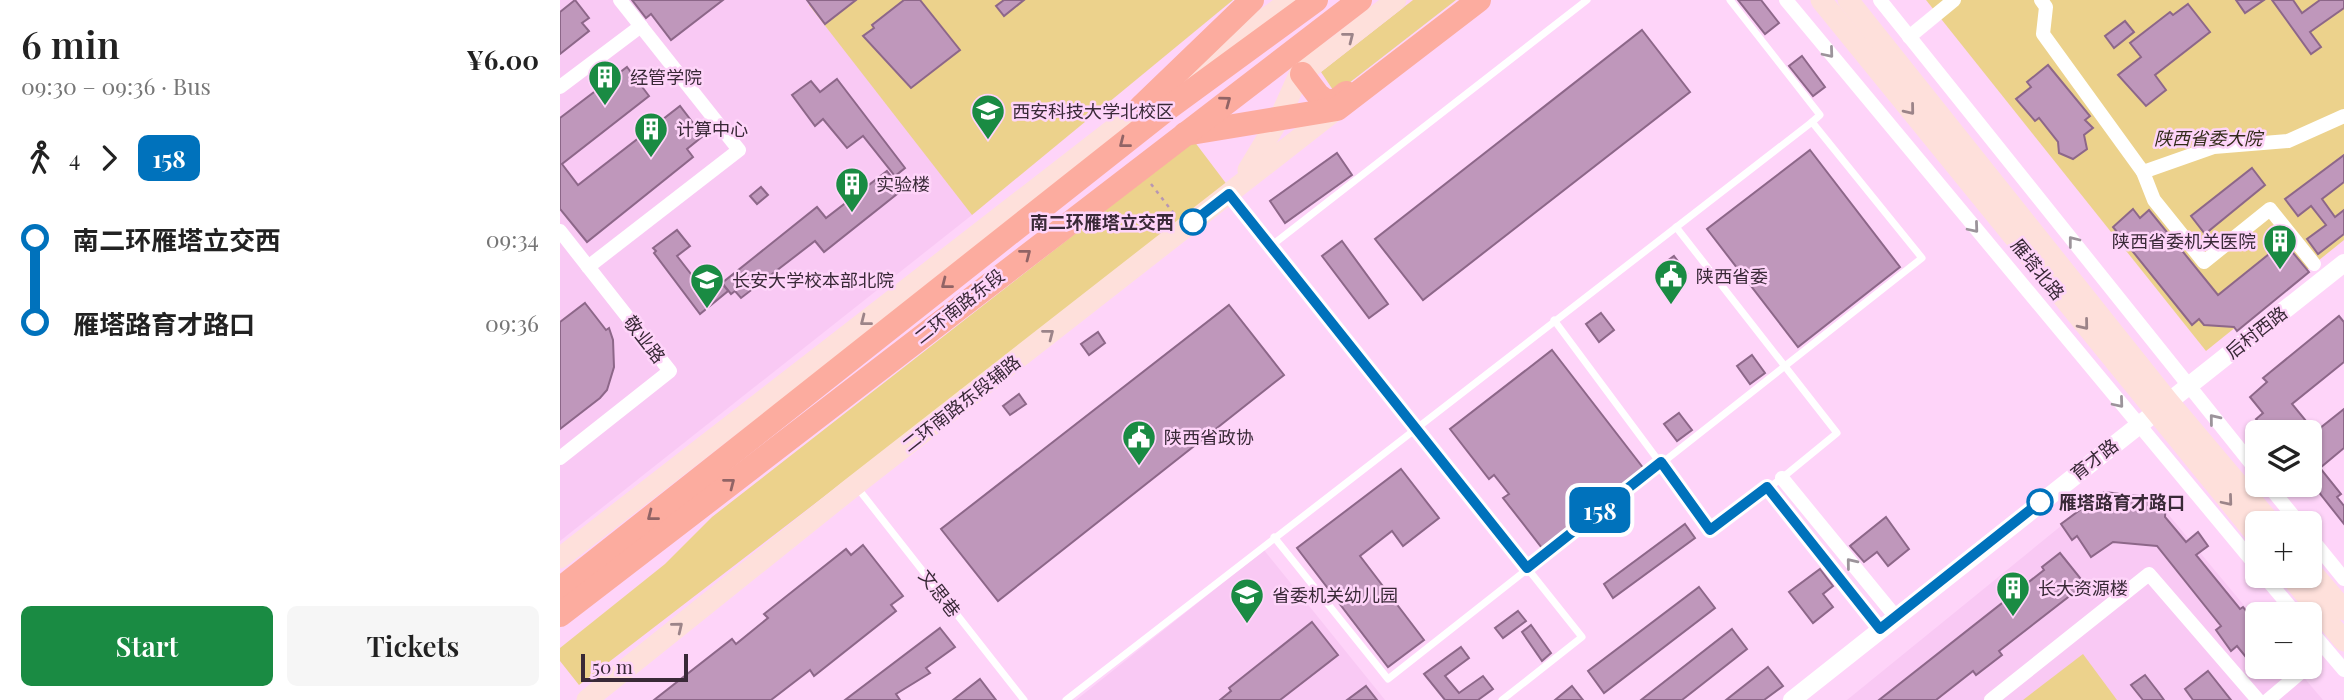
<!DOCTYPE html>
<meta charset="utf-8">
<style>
body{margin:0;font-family:"Playfair Display","Noto Sans SC",serif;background:#f6f6f6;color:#222;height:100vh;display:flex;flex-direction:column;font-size:26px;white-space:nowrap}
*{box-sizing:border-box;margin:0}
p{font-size:23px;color:#767676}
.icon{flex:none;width:38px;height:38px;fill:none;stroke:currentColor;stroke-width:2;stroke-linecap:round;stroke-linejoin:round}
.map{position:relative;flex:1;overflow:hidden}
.sheet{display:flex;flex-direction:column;background:#fff;width:560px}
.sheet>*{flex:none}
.badge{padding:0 14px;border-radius:10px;font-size:24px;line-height:46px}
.buttons{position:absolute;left:1685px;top:420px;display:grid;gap:14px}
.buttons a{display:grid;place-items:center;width:77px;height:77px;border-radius:10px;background:#fff;box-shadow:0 2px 5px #0004;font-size:35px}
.scale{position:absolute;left:21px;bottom:18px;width:107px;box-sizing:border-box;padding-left:7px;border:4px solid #392937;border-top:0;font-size:19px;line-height:24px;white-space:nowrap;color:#392937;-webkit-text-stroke:5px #fed4f9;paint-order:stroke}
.map>.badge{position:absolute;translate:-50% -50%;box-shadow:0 0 0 4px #fff}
.legs{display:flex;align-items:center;gap:10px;height:77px;padding:0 21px;font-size:23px}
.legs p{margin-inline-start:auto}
.headline{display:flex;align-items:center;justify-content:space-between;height:119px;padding:0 21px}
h1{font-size:38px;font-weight:600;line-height:52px}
.button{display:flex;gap:14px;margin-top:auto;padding:14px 21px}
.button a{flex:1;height:80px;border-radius:10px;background:#1a8b43;color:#fff;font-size:28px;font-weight:600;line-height:80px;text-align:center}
.button a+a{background:#f6f6f6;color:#222}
ul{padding:0 21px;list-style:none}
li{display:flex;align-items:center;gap:24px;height:84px;font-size:26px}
li i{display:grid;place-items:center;width:10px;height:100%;margin:0 9px;background:currentColor}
li i::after{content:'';width:18px;height:18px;margin:-9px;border:5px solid;border-radius:50%;background:#fff}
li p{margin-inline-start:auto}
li:first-child i{background:linear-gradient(#0000 50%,currentColor 0)}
li:last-child i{background:linear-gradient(currentColor 50%,#0000 0)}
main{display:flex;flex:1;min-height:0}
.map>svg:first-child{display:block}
</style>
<main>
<section class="sheet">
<div class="headline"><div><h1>6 min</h1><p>09:30 – 09:36 · Bus</p></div><b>¥6.00</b></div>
<div class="legs"><svg class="icon" aria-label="walk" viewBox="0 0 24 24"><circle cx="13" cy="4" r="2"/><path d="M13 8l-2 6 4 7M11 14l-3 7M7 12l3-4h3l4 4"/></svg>4<svg class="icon" aria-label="forward" viewBox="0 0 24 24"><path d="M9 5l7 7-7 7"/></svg><b class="badge" style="background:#0072bc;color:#fff">158</b></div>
<ul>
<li><i style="color:#0072bc"></i><b>南二环雁塔立交西</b><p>09:34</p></li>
<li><i style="color:#0072bc"></i><b>雁塔路育才路口</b><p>09:36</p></li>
</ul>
<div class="button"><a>Start</a><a>Tickets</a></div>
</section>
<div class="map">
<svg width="1784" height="700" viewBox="0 0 1784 700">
<rect width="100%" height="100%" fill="#fed4f9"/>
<g fill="#f9c9f4">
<polygon points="0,0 666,0 412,215 0,541"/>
<polygon points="1539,495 1593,496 1697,621 1698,667 1735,667 1763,700 1287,700"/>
<polygon points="704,550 825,700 516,700"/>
</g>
<g fill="#ecd28c">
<polygon points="255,0 673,0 412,215 249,5"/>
<polygon points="853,0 896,0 780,90 773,90 761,72"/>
<polygon points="1366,0 1784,0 1784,240 1646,351"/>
<polygon points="634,141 668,186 19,685 0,661 0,648 105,564 152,517"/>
<polygon points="1523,654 1557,700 1463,700"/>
</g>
<g fill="#bf97bb" stroke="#8d6789" stroke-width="2">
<polygon points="15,0 29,18 22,23 29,31 0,54 0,12"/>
<polygon points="72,0 163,0 111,40 91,14 86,18"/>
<polygon points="247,0 296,0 265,24"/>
<polygon points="344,0 360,0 400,50 351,88 303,36 314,28 312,25"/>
<polygon points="444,0 464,0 444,16 436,6"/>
<polygon points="1178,0 1201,0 1219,23 1205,34"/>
<polygon points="1676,0 1704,0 1685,13"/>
<polygon points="1712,0 1733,0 1742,13 1760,0 1784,0 1784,8 1750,32 1761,47 1751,54"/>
<polygon points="1628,4 1650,32 1595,75 1606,90 1586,106 1558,75 1581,57 1570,43 1610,12 1613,15"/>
<polygon points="1565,21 1574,32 1554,48 1545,36"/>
<polygon points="1082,30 1130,92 863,300 815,239"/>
<polygon points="1242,56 1265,87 1253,96 1229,66"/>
<polygon points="1488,65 1530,116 1525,120 1533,128 1524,135 1527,149 1513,159 1499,153 1498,142 1479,118 1475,121 1456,99 1471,87 1467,82"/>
<polygon points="67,67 89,96 2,164 18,185 120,106 143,136 127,149 133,157 27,242 0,209 0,118"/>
<polygon points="277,79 345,168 335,176 303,136 287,148 263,119 255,126 232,95 251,81 260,92"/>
<polygon points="1250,150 1340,267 1238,347 1147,229"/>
<polygon points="777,153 792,175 725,223 710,201"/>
<polygon points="1784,155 1784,182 1762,199 1775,217 1784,210 1784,234 1758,254 1747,239 1766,225 1751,206 1738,216 1725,199"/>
<polygon points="1692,168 1705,185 1645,234 1631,216"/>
<polygon points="327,171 342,190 264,252 255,241 181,298 175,291 171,294 162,283 257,207 266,218"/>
<polygon points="201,187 208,195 197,204 190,196"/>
<polygon points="1573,209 1580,218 1589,210 1658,295 1724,242 1749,272 1677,331 1674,327 1644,325 1639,319 1632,325 1553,227"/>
<polygon points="117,230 130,246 117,256 138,283 152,271 168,291 140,314 94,253 96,251 93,248"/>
<polygon points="782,241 828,304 809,318 762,256"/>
<polygon points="1114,256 1127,273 1112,284 1099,267"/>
<polygon points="25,303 46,330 49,328 53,340 54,367 47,390 40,398 0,429 0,322"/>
<polygon points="669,305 724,375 438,601 381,529"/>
<polygon points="1041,313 1054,330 1039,342 1026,324"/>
<polygon points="1779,316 1784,322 1784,362 1732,404 1755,432 1784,409 1784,448 1760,468 1781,494 1777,497 1784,506 1784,524 1750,481 1750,436 1755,432 1707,432 1696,419 1703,413 1690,397 1707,382 1703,378"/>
<polygon points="538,332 545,343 529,355 521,344"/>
<polygon points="992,350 1084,469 982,548 943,498 949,494 934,475 929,479 890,429"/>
<polygon points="1192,355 1205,373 1190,384 1177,366"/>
<polygon points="459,394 466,404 450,415 443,406"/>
<polygon points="1119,413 1132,430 1117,441 1104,424"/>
<polygon points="841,469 879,518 843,546 832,531 800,556 864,640 828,667 737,548"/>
<polygon points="1544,492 1606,499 1605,517 1626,542 1638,532 1648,546 1636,555 1680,609 1683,607 1698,625 1698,672 1677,646 1671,651 1656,630 1661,626 1597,546 1553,542 1531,557 1517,536 1512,540 1501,524"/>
<polygon points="1326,517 1349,549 1328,566 1317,552 1304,562 1290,546"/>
<polygon points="1125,524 1135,538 1053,598 1044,584"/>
<polygon points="303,545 343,596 331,605 336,611 254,676 250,670 211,700 94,700 172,639 176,644 208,618 204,614 286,549 291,555"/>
<polygon points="1500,553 1525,584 1439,651 1442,655 1416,675 1413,671 1376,700 1319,700 1484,570 1482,567"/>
<polygon points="1260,569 1273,586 1263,594 1273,607 1253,623 1229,592"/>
<polygon points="1139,587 1155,608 1044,693 1028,671"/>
<polygon points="958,611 966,621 943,638 935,628"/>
<polygon points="752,622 778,655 720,700 660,700 671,691 669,688"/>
<polygon points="971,625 991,653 982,661 962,632"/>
<polygon points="380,628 395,647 366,668 370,673 336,694 340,700 285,700"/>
<polygon points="1172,629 1187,649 1122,700 1081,700"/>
<polygon points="901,647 909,658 885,676 899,693 923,676 933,689 918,700 885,700 864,674"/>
<polygon points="1208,667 1223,686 1204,700 1166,700"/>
<polygon points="1648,671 1671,700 1633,700 1625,689"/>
<polygon points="1585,675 1599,693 1604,700 1583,700 1571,685"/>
<polygon points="420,679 436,700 393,700"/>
<polygon points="806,686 817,700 787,700"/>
<polygon points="1012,686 1023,700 995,700"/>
</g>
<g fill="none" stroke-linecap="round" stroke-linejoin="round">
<polyline stroke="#b796b3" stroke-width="2.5" stroke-dasharray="3.5 5" stroke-linecap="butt" points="591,184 615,215"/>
<g stroke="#fff" stroke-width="7">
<polyline points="1170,0 1260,115 1252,122"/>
<polyline points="669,194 1022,637 942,700"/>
<polyline points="711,246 1027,0"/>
<polyline points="994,320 1150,530 1222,478 1277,433 1116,227"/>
<polyline points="296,486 464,700"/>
<polyline points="506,700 1252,122 1362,258 828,679 714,537"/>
</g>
<g stroke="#fff" stroke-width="14">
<polyline points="1226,0 1698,568"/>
<polyline points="1320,0 1698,472"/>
<polyline points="1481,0 1486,7 1483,34 1583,172 1654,147 1728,141 1784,116"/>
<polyline points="1349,37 1394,0"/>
<polyline points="0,87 81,26"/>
<polyline points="1583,172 1594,200 1644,262 1710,209 1754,264"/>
<polyline points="0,231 110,371 0,458"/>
<polyline points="28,267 179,150 60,0"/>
<polyline points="1222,478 1335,616"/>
<polyline points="1708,485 1739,523"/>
<polyline points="1207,487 1320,629"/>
<polyline points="1750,537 1784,579"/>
<polyline points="1704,576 1736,614"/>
<polyline points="1750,630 1784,670"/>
<polyline points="1431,700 1589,574 1698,700"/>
<polyline points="1708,700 1747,667"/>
</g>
<polyline stroke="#fff" stroke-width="18" points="1232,700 1784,263"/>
<g stroke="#fee0db" stroke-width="21">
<polyline points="1261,0 1698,537"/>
<polyline points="1288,0 1608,401 1711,523"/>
<polyline points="630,72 731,0"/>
<polyline points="744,72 836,0"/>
<polyline points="688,170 720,117 759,30"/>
<polyline points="0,558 592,99"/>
<polyline points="1750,570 1784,610"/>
<polyline points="1730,576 1784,641"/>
<polyline points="27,700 289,490 777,109"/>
</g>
<g stroke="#fcac9f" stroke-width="24">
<polyline points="742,74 758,95 767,102 777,100 786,93"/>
<polyline points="581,107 692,0"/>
<polyline points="625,134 777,109 919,0"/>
<polyline points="0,589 607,109 756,0"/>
<polyline points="0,615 800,0"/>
</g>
</g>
<defs><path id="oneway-chevron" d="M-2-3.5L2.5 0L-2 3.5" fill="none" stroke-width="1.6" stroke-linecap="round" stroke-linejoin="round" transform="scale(1.75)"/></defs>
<g stroke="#9c8489">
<use href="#oneway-chevron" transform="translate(789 37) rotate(-38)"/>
<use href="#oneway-chevron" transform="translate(1350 110) rotate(51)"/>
<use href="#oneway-chevron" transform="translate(305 321) rotate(142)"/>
<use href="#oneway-chevron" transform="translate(1524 325) rotate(51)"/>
<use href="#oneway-chevron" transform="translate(489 334) rotate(-38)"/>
<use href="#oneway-chevron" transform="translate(1668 501) rotate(50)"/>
<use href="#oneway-chevron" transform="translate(118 627) rotate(-39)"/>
</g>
<g stroke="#9c949b">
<use href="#oneway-chevron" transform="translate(1269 53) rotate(50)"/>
<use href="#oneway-chevron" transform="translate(1414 228) rotate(50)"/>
<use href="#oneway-chevron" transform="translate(1513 241) rotate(-128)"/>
<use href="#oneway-chevron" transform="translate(1559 403) rotate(50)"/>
<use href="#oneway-chevron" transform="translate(1654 419) rotate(-129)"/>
<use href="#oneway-chevron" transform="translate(1291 563) rotate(-129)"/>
</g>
<g stroke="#916466">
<use href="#oneway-chevron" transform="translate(666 101) rotate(-37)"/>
<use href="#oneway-chevron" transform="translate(564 143) rotate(142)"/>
<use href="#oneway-chevron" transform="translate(466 254) rotate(-38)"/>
<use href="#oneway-chevron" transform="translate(386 284) rotate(142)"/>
<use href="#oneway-chevron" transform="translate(170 483) rotate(-38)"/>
<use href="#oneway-chevron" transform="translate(92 516) rotate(142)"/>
</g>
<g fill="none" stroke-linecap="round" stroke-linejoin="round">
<g stroke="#fff" stroke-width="16">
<polyline id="line-1" points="633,222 669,194 967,568 1101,462 1150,530 1207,487 1320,629 1480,502"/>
</g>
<use href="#line-1" stroke="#0072bc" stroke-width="10"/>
</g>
<defs>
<g id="building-pin" transform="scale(1.75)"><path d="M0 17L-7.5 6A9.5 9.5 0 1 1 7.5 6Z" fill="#1a8b43" stroke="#fed4f9"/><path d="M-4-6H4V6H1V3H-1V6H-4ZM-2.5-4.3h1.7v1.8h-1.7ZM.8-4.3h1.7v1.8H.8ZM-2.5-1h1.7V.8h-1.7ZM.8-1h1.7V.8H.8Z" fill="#fff"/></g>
<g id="university-pin" transform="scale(1.75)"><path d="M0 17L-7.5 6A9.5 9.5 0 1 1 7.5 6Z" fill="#1a8b43" stroke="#fed4f9"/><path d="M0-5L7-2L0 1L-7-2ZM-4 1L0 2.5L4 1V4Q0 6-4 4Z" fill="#fff"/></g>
<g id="civic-pin" transform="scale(1.75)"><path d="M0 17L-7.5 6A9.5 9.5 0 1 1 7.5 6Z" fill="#1a8b43" stroke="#fed4f9"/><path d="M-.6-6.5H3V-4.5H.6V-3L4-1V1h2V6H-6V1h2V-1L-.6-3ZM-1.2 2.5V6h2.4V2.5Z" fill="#fff"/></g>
<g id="school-pin" transform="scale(1.75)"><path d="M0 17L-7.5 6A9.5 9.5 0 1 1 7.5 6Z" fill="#1a8b43" stroke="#fed4f9"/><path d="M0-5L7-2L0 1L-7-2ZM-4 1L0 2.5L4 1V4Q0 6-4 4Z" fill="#fff"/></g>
</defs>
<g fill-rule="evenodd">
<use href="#building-pin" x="45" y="77"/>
<use href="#university-pin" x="428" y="111"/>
<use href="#building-pin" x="91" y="129"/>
<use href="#building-pin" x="292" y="184"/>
<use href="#building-pin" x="1720" y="241"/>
<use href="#civic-pin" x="1111" y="276"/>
<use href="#university-pin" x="147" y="280"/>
<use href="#civic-pin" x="579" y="437"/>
<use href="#building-pin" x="1453" y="588"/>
<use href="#school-pin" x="687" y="595"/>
</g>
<g fill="#fff" stroke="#0072bc" stroke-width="3.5">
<circle cx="633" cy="222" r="12"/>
<circle cx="1480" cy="502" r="12"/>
</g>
<g text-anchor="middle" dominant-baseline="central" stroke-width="5" stroke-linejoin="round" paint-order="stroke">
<g font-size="18" fill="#392937" stroke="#fed4f9" text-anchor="start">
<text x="70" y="77">经管学院</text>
<text x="452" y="111">西安科技大学北校区</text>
<text x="116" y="129">计算中心</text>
<text x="316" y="184">实验楼</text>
<text x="1696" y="241" text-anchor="end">陕西省委机关医院</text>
<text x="1136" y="276">陕西省委</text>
<text x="172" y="280">长安大学校本部北院</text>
<text x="604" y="437">陕西省政协</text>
<text x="1478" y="588">长大资源楼</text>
<text x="712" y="595">省委机关幼儿园</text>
</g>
<g font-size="18" font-style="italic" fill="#322b19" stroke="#fed4f9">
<text x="1648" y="138">陕西省委大院</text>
</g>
<g font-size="18" font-weight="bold" fill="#392937" stroke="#fed4f9" text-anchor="end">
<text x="614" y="222">南二环雁塔立交西</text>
<text x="1499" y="502" text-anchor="start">雁塔路育才路口</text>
</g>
<g font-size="18" fill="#392937" stroke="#fed4f9">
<text transform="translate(1478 269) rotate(51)">雁塔北路</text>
<text transform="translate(399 306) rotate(-38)">二环南路东段</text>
<text transform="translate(1696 332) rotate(-38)">后村西路</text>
<text transform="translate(85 339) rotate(52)">敬业路</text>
<text transform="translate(401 403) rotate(-38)">二环南路东段辅路</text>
<text transform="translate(1534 459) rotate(-38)">育才路</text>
<text transform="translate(380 593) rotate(52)">文思巷</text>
</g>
</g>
</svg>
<div class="buttons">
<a><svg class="icon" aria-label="layers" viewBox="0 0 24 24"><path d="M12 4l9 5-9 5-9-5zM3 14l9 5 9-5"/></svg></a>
<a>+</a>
<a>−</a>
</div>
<div class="scale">50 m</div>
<b class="badge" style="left:1040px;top:510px;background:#0072bc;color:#fff">158</b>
</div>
</main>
